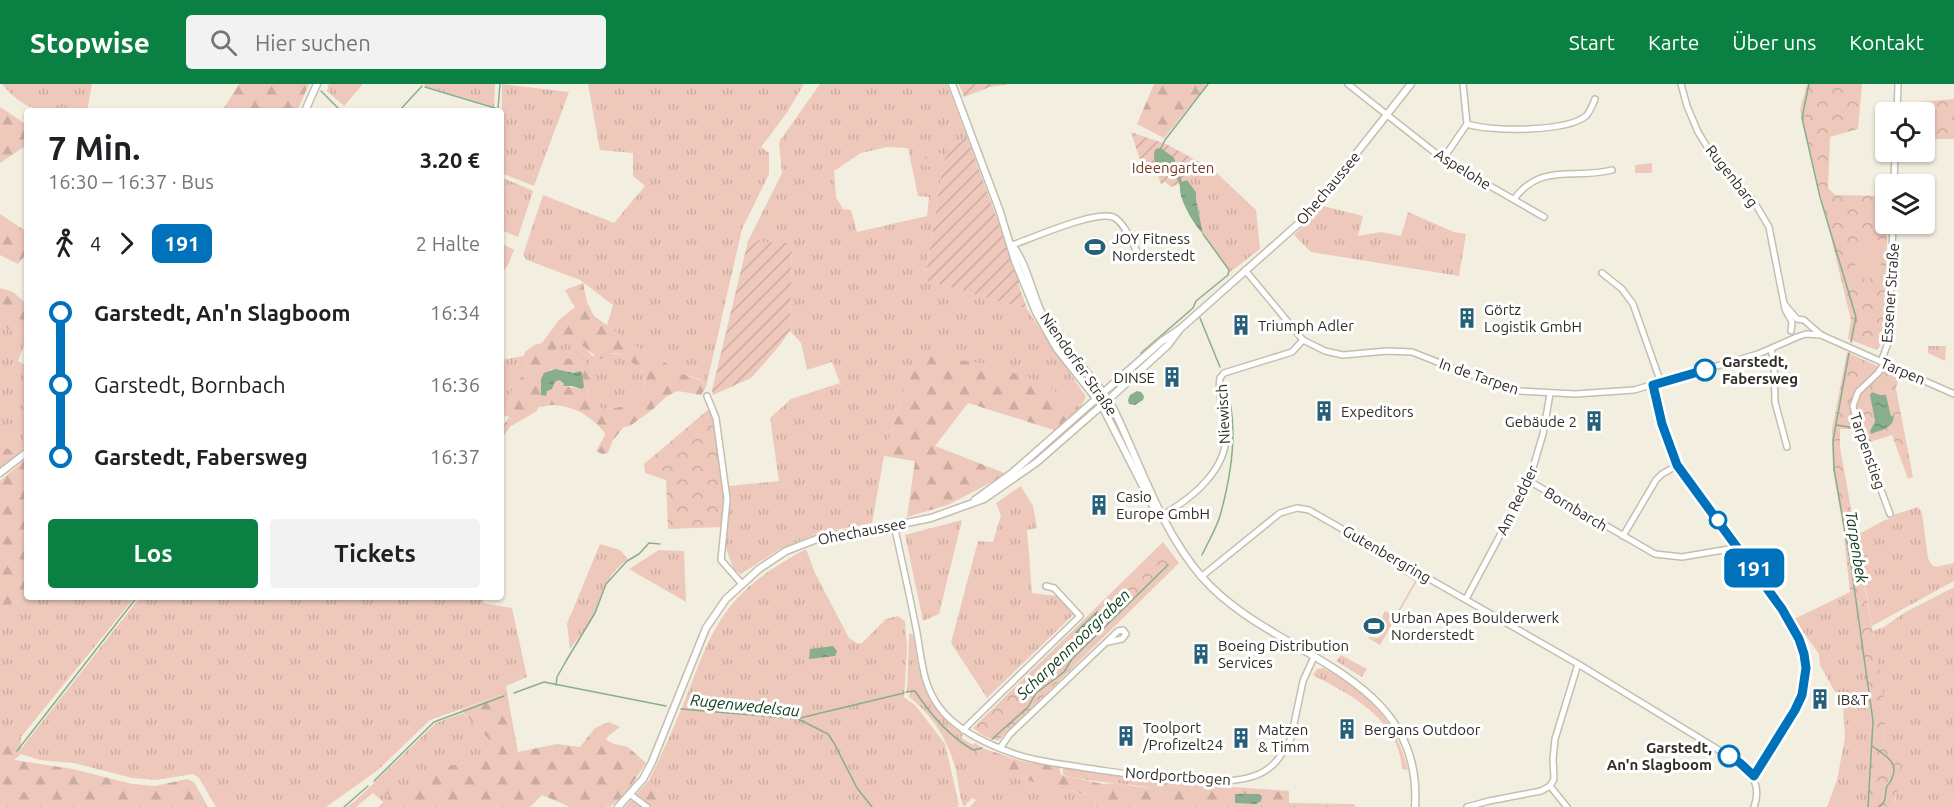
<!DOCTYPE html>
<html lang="de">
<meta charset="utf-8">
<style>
body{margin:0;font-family:Ubuntu,sans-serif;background:#f2f2f2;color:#202124;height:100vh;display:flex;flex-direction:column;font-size:22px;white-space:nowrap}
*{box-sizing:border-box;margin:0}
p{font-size:20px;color:#757577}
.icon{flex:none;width:33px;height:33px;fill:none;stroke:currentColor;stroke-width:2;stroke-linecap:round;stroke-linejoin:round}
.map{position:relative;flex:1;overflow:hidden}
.panel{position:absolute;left:24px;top:24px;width:480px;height:492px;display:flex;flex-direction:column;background:#fff;border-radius:6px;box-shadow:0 2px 4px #0004}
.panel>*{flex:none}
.badge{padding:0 12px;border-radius:9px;font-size:21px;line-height:39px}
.controls{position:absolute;left:1875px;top:18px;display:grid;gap:12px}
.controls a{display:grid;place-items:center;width:60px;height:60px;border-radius:6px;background:#fff;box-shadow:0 2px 4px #0004;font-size:30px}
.map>.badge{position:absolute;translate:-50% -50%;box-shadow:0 0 0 3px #fff}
.legs{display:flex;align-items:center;gap:9px;height:66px;padding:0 24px;font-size:20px}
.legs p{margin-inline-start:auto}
.headline{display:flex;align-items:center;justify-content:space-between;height:102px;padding:0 24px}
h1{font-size:33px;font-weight:700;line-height:45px}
.action{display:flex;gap:12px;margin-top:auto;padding:12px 24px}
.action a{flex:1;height:69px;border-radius:6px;background:#0b8043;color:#fff;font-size:24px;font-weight:700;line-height:69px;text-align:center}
.action a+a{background:#f2f2f2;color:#202124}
ul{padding:0 24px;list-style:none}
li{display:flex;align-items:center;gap:21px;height:72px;font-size:22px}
li i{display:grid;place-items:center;width:9px;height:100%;margin:0 8px;background:currentColor}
li i::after{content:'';width:15px;height:15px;margin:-8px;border:4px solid;border-radius:50%;background:#fff}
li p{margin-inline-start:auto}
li:first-child i{background:linear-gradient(#0000 50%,currentColor 0)}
li:last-child i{background:linear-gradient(currentColor 50%,#0000 0)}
header{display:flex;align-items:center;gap:36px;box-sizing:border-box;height:84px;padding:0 30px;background:#0b8043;color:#fff}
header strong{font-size:28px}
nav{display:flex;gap:33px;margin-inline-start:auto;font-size:21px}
.search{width:420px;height:54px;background:#f2f2f2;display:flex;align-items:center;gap:15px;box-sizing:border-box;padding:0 21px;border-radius:6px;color:#757577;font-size:22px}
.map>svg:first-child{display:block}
</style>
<header>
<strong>Stopwise</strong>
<div class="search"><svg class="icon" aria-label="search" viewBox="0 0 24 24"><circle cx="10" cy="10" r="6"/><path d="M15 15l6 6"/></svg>Hier suchen</div>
<nav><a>Start</a><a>Karte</a><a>Über uns</a><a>Kontakt</a></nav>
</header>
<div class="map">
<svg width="1954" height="723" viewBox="0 0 1954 723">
<defs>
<pattern id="grass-tufts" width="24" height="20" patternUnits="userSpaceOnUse" patternTransform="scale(1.5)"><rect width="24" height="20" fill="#edc8bb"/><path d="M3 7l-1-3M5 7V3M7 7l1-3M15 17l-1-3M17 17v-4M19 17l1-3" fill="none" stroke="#ccaca1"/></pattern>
<pattern id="forest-firs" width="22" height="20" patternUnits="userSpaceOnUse" patternTransform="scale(1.5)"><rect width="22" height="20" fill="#edc8bb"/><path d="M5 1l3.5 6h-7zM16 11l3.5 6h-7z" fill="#ccaca1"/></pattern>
<pattern id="park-crowns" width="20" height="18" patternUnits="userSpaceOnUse" patternTransform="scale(1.5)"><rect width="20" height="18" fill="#edc8bb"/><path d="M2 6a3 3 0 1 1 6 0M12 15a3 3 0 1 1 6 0" fill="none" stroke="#ccaca1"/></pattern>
<pattern id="garden-furrows" width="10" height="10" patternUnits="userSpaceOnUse" patternTransform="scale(1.5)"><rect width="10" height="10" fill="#edc8bb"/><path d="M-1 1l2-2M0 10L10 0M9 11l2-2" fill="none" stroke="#ccaca1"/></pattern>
<pattern id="water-ripples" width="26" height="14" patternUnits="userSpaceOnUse" patternTransform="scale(1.5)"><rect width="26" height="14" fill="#88ae8d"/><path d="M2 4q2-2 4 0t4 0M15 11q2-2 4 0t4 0" fill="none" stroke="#708e73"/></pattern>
</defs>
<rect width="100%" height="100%" fill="#f3efe0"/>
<g fill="url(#grass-tufts)" fill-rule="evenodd">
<path d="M2,0H92L87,27C47,27 30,33 2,0Z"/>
<polygon points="329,0 363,0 344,22 327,7"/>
<polygon points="425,0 495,0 494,23 425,2"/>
<polygon points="502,0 569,8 534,102 501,89"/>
<polygon points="588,0 804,0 786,30 761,63 769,69 769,90 742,145 706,303 700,295 683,290 652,270 630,260 607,241 613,221 580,196 527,176 523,171 543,111 614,139 645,102 633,92 633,69 600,66"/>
<path d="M820,0H947L967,53L950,61L943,80L925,196L1027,225L1086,313L1080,324L1040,298L915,270L884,372L872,439L818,449L778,466L741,490L734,486L726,464L729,402L779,397L770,334L791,315L840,299L832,278L807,286L801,259L790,247L792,160L748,157L782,89L779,58ZM887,63L908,64L918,112L929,113L927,132L857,148L851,126L843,125L836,113L834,87L861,69Z"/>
<polygon points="1206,79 1256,126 1260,165 1230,188 1203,150 1196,115 1196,108 1187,96 1199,92"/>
<polygon points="501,93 533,107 518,153 501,146"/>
<polygon points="1323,122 1363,132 1358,152 1381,148 1401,152 1408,128 1454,148 1466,150 1459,192 1311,168 1294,151"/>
<polygon points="501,159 514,166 508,181 501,190"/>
<polygon points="0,241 27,254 18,277 27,282 27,361 19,369 0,362"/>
<path d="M572,257L580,258L592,272L621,269L644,289L645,309C634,321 617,325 602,325L587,312L589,305L568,276H563L555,272L556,263Z"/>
<polygon points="1928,262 1946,262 1945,277 1928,269"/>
<polygon points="524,272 528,285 512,305 511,315 504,325 505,331 501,338 501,276"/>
<polygon points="1021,402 1033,422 1037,444 1027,446 1032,509 1056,512 1074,530 987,614 951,559 978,457 993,458 1001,431 996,419"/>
<polygon points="1918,423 1922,429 1928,474 1931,480 1935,483 1954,479 1954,497 1872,542 1857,451 1885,436 1893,434 1893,431"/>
<polygon points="962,436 939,530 923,537 905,451"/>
<path d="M600,460L620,466L628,475C606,491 604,507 594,530C588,542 578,554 570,565L567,540Z"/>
<path d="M806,465L815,489L849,554L857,559H862L886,535L898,532L905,537L907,565L904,613L916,622L945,660L959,721L957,723H665C657,716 658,704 649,696C662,670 674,643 685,616C697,586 707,554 726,528C746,500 776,481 806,465Z"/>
<polygon points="659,466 684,467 686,518 629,485"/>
<polygon points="1394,479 1419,494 1380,561 1368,554 1369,553 1377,554 1383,550 1386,541 1382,533 1385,527 1395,532 1415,497 1395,485"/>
<polygon points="1954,503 1954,723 1893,723 1896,715 1883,660 1886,629 1873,547 1884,543 1904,529"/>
<polygon points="1854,506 1873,637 1868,723 1827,723 1837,696 1845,654 1843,622 1820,581 1819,570 1794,535"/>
<polygon points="27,510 27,513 135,513 21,653 0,656 0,527"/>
<polygon points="140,513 483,513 483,519 512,524 527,593 506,602 507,609 430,636 378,686 326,723 216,723 199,694 193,690 156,696 132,694 74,679 40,676 21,670 21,665"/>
<path d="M909,550H913C921,598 923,619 963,651L961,654L973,661L975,659L982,664L977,669L1006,688L1044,702L1095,712L1096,723H970L976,716L972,714L964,723C959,712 959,702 957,691C950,659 934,632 908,612L911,610L910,608L907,609Z"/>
<polygon points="1341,571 1367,585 1362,593 1336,577"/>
<path d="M1324,584C1368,610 1395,634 1408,686L1402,685C1399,635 1351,611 1313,591L1317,585Z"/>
<polygon points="463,629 502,668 480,677 436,683 401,703 383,718 373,709 356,723 347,723 355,717 436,639"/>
<path d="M1063,684L1162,698L1153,705C1123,697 1094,700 1063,691Z"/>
</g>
<g fill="url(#forest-firs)" fill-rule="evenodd">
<polygon points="239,0 309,0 297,27 222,27"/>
<polygon points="1154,0 1204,0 1206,2 1164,54 1137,40"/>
<polygon points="0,23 27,41 27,61 0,79"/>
<polygon points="0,130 27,148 27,169 18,180 0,171"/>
<path d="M583,199L587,218L594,232L622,252L630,260L652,270L683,290L700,296L706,303L701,311L678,307L667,312L652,326L630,342L624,343L613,356L608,369L602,370L596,367L604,353L605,349C591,332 575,322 553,321C548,321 544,323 538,323L537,327L511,342L501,355V345L509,333L505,331L504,325L511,315L512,305L528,285L524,272L525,268L534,261L542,259L559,236L575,223L565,206ZM572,257C584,259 589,270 601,275L613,269H621L644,289L645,309C634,321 617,325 602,325L587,312L590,295L586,276C574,272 568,278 555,272L556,264ZM551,285L576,289L577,304L565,302L559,296L555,298L552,305L541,306V300Z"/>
<polygon points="0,204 13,208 27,220 27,254 0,241"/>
<polygon points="915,270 987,280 1040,298 1080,324 1057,347 968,319 935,362 1007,390 948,421 907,433 915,377 884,372"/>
<polygon points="0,362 19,369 0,384"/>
<polygon points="27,374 27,510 0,527 0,397"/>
<polygon points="507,609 518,668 557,660 580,663 595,644 609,638 620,643 608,652 606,656 614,660 628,663 646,679 627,708 610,723 570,723 542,711 530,723 378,723 390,712 378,702 387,694 401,703 436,683 480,677 501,668 461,626"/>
<polygon points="21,653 21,670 14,676 73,685 132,700 155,702 187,695 194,698 208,723 0,723 0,656"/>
<polygon points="982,664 1021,677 1059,683 1061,691 1103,700 1116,699 1153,705 1162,698 1289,707 1289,719 1354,720 1356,723 1096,723 1095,712 1044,702 1006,688 992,693 989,679 977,669"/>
<path d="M649,696C658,704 657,716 665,723H625Z"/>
</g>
<g fill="url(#park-crowns)" fill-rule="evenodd">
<polygon points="1807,0 1862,0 1858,45 1830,53 1828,104 1835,111 1885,112 1886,140 1887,140 1886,229 1884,254 1877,266 1848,255 1851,236 1800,26"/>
<polygon points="1954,15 1954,55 1925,55 1924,28 1905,28 1907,19"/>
<polygon points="925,68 943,69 940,84 924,82 925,77 932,76 925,74"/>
<polygon points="1652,79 1652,89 1635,89 1635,81"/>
<path d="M1847,268L1899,292L1896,305L1913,393L1908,395L1892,351L1863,360L1857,345H1840V363L1882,599L1886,629L1883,660L1901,675L1900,698L1893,723H1868L1873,637L1854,507L1850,508L1843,444L1833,385L1832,346ZM1886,311L1891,332L1870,347Z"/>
<polygon points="710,324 714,333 725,414 723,443 668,445 666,396 645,389 644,380"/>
<polygon points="1163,458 1179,479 998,657 984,652 973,644"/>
</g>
<g fill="url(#garden-furrows)">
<polygon points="959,0 1009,0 990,3 964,13"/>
<polygon points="1131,48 1166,60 1205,81 1199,92 1171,103 1165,98 1161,100 1157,89 1145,92"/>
<polygon points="967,53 1019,194 1019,202 1027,225 925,196 943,80 950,61"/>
<polygon points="748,157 792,159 790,247 775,267 751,294 713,311 712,306"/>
</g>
<polygon fill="#edc8bb" points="1880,156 1881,194 1856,195 1854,157"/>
<g fill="url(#water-ripples)">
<path d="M1161,64L1174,74L1182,98L1187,96L1196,108V115L1203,150C1194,140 1185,125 1181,112C1180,108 1180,101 1179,98C1173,85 1154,98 1154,68L1156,65Z"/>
<polygon points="555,285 574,289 580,287 582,289 584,303 582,305 572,302 564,302 563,299 559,296 555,298 552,305 547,307 546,312 541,311 541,295 544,289"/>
<polygon points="1137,307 1141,308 1144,312 1143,316 1135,321 1129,320 1128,316 1130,311"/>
<path d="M1872,308L1880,311H1886L1891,332L1894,333C1892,345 1881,346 1871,350L1870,347L1875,337L1870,311Z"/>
<polygon points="1097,527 1103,529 1103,533 1081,555 1075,548"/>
<polygon points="833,562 837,567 835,572 809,575 810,565"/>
<polygon points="1235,710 1259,710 1262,712 1261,717 1256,720 1235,719"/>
</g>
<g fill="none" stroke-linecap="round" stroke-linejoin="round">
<g stroke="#88ae8d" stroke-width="1.5">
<polyline points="1809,0 1802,34 1820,113 1856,233 1851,258"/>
<polyline points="425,3 498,25 500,0"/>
<polyline points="321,7 341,27"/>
<polyline points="376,27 377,25 384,27"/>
<polyline points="399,27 422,2"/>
<polyline points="1161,64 1165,56 1208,0"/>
<polyline points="1200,234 1220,283"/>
<polyline points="1141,269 1193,224 1196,217 1228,191 1229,186 1203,150"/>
<polyline points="1849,269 1833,357 1834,385 1851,481 1873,637 1868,723"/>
<polyline points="1837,341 1854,344"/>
<path d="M1202,471C1208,458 1216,445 1220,432C1231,392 1240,340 1225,301"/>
<polyline points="556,601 557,593 566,577 595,529 606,500 627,477 639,470 649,459 660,460"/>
<path d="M906,608L915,607C930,630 949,652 973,666L982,664"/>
<polyline points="514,609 544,598 666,622"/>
<polyline points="681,625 798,635 828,650 834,659 857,704 872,723"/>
<polyline points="800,634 904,609"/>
<polyline points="992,655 1028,623 1036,609 1064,588 1072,575 1168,481"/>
<path d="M1872,662C1883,670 1900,678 1892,694C1892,696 1888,701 1887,702C1884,711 1888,717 1879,723"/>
<polyline points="17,667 137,513"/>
<polyline points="374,697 434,638 504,612"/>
<polyline points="344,723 368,702"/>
</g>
<g stroke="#c3bfb0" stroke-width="8">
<g id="minor">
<polyline points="1348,0 1443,75 1544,133"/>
<polyline points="1681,0 1687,22 1698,48 1711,69 1753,116 1769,143 1785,225 1792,238 1791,247"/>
<polyline points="1897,28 1898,0"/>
<path d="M1467,40C1492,48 1566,48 1586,32C1590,28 1593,20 1595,15"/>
<polyline points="1443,75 1467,40 1463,0"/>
<polyline points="1894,100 1895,68"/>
<path d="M1514,115C1542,78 1573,96 1612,86"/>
<path d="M1012,161C1031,155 1099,124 1115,134C1126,141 1131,158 1138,169"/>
<polyline points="1245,186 1303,256 1325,267 1343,271 1387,267 1412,268 1468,290 1519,307 1575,310 1634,306 1758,270 1797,253 1806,250 1821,251"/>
<polyline points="1602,189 1622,205 1633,220 1661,299"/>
<polyline points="1785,221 1797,235 1804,236 1821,251 1954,310"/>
<polyline points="1771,266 1774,276 1775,318 1787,363"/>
<polyline points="1881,278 1888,259 1889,246 1893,140"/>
<polyline points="1885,279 1878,289 1858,308 1853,322 1859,347 1890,430"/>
<path d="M1653,301C1657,329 1666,355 1678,381L1775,514C1786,532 1801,550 1805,571C1810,602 1797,620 1782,644C1773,660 1763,676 1754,692"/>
<polyline points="707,312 716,334 727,415 721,476 742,500"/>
<polyline points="1529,397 1655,470 1682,473 1729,465 1737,461"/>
<path d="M1161,432C1193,414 1230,384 1226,344C1225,327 1217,310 1220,294L1224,289L1292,268L1303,256"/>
<path d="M894,441C902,477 910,513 917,549C922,578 923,606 944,629C962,649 989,661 1015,670C1038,678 1062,680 1086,684C1129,690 1215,706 1254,692C1273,686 1283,670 1291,654L1303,597L1314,573"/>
<polyline points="1623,452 1656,396 1662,390 1678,381"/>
<path d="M1201,493L1280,429L1297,424L1309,426L1578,580L1740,679C1754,692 1761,704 1754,723"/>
<polyline points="1466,515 1529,397 1543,350 1550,310"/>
<polyline points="963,646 1080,532 1054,504 1046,502"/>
<polyline points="1000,664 1010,650 1118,547 1123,546 1126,550 1122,555 1108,558"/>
<polyline points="1550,702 1567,723"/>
<polyline points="631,711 647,723"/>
<polyline points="1467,723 1489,717 1541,707 1550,702 1554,695 1553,675 1555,655 1578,580"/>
</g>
</g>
<g stroke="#c3bfb0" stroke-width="9">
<g id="major">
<polyline points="952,0 999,125 1015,177 1036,228 1057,265 1102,322 1155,426 1159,430"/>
<polyline points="305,27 317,0"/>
<path d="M1012,161C1029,183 1032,214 1046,238C1065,269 1095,292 1113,324C1141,381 1160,444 1201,492C1272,575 1424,586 1415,723"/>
<polyline points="0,389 27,368"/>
<polyline points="975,416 1012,389 1162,257 1180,245 1307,132 1411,0"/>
<polyline points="618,723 643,695 652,678 706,544 726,515 759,485 786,467 822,453 877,445 931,434 984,415 1037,378 1108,316 1168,261 1180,245"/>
</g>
</g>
<use href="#minor" stroke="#fff" stroke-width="5"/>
<use href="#major" stroke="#fff" stroke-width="6"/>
</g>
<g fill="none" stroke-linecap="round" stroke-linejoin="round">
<g stroke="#fff" stroke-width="14">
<polyline id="line-1" points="1705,286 1653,301 1662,340 1677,381 1782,525 1799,555 1804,570 1806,584 1802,611 1795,626 1754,692 1740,679 1729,672"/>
</g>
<use href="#line-1" stroke="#0072bc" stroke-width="9"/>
</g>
<defs>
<g id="stadium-bare" transform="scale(1.62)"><path d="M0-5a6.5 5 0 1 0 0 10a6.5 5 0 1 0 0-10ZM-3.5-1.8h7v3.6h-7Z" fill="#255f78" stroke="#fff" stroke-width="2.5" paint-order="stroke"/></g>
<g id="building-bare" transform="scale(1.62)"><path d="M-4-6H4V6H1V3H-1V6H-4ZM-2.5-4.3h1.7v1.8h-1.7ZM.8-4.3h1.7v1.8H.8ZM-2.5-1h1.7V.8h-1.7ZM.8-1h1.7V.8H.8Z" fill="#255f78" stroke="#fff" stroke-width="2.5" paint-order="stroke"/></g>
</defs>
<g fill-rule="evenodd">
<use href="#stadium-bare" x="1095" y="163"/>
<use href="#building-bare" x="1467" y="234"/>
<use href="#building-bare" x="1241" y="241"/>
<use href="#building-bare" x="1172" y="293"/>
<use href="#building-bare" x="1324" y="327"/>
<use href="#building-bare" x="1594" y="337"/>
<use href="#building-bare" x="1099" y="421"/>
<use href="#stadium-bare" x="1374" y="542"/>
<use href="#building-bare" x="1201" y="570"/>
<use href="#building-bare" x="1820" y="615"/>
<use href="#building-bare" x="1347" y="645"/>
<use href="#building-bare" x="1126" y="652"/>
<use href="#building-bare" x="1241" y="654"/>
</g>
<g fill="#fff" stroke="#0072bc" stroke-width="3">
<circle cx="1705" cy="286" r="10"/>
<circle cx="1718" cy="436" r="8"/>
<circle cx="1729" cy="672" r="10"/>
</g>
<g text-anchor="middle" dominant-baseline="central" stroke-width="6" stroke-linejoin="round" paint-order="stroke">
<g font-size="15" fill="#763922" stroke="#fff">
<text x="1173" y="83">Ideengarten</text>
</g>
<g font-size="15" fill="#302e28" stroke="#fff">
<text transform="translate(1463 85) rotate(32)">Aspelohe</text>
<text transform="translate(1732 92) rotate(52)">Rugenbarg</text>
<text transform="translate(1328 104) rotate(-50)">Ohechaussee</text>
<text transform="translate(1890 209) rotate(-86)">Essener Straße</text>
<text transform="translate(1079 280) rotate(55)">Niendorfer Straße</text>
<text transform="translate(1903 287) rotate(23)">Tarpen</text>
<text transform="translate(1479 292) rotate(19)">In de Tarpen</text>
<text transform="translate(1223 330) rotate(-93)">Niewisch</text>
<text transform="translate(1868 367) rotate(71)">Tarpenstieg</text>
<text transform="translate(1517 416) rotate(-64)">Am Redder</text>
<text transform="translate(1576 425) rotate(31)">Bornbarch</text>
<text transform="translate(862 447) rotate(-11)">Ohechaussee</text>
<text transform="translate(1387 470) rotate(30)">Gutenbergring</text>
<text transform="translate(1178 692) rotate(4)">Nordportbogen</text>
</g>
<g font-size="15" fill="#302e28" stroke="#fff" text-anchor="start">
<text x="1112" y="154">JOY Fitness<tspan x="1112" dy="17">Norderstedt</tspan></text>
<text x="1484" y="225">Görtz<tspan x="1484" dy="17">Logistik GmbH</tspan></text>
<text x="1258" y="241">Triumph Adler</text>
<text x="1155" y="293" text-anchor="end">DINSE</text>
<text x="1341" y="327">Expeditors</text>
<text x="1577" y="337" text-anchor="end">Gebäude 2</text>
<text x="1116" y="412">Casio<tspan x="1116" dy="17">Europe GmbH</tspan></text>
<text x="1391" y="533">Urban Apes Boulderwerk<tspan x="1391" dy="17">Norderstedt</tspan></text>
<text x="1218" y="561">Boeing Distribution<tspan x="1218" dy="17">Services</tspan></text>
<text x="1837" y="615">IB&amp;T</text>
<text x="1143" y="643">Toolport<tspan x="1143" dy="17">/Profizelt24</tspan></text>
<text x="1258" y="645">Matzen<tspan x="1258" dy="17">&amp; Timm</tspan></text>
<text x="1364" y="645">Bergans Outdoor</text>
</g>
<g font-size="15" font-weight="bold" fill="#302e28" stroke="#fff" text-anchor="start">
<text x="1722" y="277">Garstedt,<tspan x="1722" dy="17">Fabersweg</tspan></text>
<text x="1712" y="663" text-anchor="end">Garstedt,<tspan x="1712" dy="17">An'n Slagboom</tspan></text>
</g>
<g font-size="16" font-style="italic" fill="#0d3a19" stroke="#fff">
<text transform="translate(1857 463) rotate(81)">Tarpenbek</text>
<text transform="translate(1073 560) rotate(-44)">Scharpenmoorgraben</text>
<text transform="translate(745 621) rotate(6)">Rugenwedelsau</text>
</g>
</g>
</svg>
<div class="controls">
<a><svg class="icon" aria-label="locate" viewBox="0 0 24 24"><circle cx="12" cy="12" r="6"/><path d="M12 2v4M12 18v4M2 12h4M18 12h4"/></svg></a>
<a><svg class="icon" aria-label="layers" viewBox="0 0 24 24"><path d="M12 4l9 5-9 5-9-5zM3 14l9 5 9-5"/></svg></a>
</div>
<b class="badge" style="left:1754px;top:484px;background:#0072bc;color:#fff">191</b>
<section class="panel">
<div class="headline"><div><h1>7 Min.</h1><p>16:30 – 16:37 · Bus</p></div><b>3.20 €</b></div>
<div class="legs"><svg class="icon" aria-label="walk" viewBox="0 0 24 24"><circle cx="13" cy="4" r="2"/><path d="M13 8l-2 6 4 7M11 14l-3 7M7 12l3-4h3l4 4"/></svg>4<svg class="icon" aria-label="forward" viewBox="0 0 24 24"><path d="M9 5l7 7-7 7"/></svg><b class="badge" style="background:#0072bc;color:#fff">191</b><p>2 Halte</p></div>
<ul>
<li><i style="color:#0072bc"></i><b>Garstedt, An'n Slagboom</b><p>16:34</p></li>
<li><i style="color:#0072bc"></i><span>Garstedt, Bornbach</span><p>16:36</p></li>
<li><i style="color:#0072bc"></i><b>Garstedt, Fabersweg</b><p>16:37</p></li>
</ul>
<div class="action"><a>Los</a><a>Tickets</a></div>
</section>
</div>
